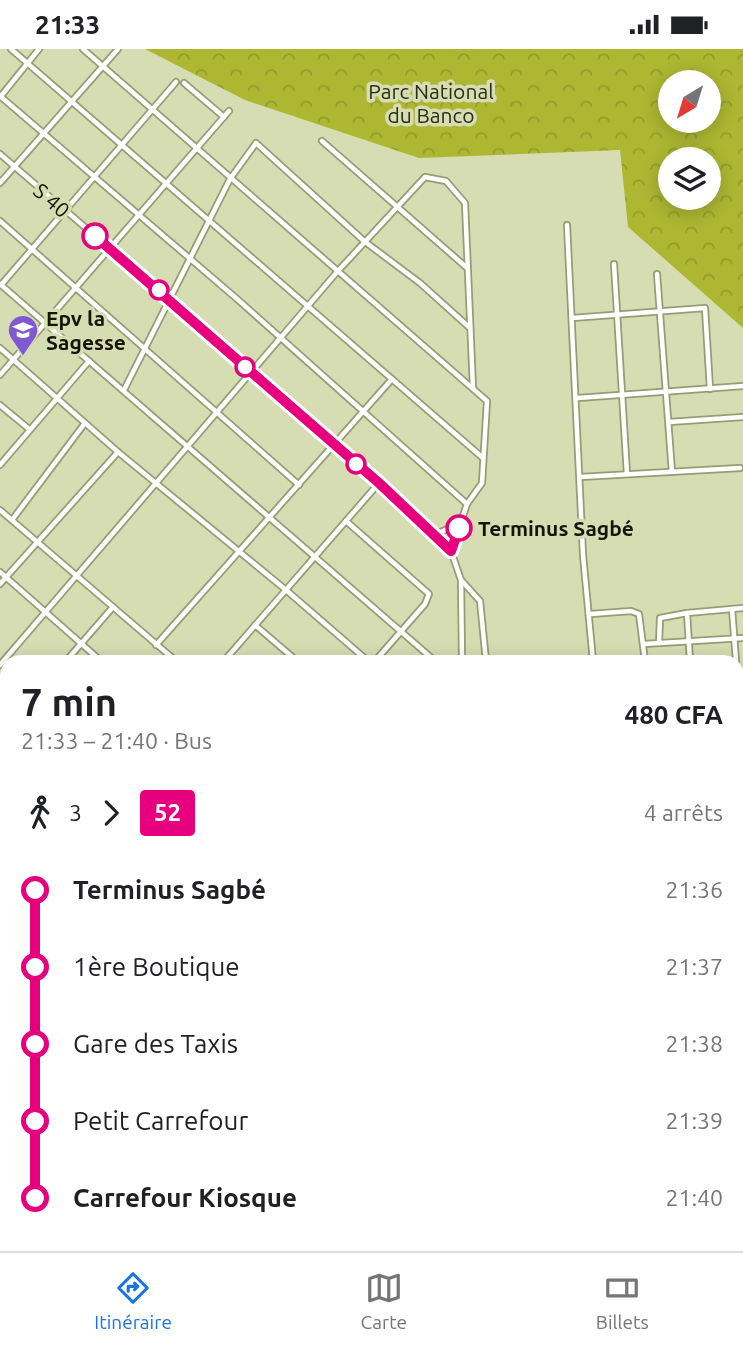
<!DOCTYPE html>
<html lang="fr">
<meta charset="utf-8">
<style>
body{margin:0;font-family:Ubuntu,sans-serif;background:#f2f2f2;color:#202124;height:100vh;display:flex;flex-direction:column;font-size:26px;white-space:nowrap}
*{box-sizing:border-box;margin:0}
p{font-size:23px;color:#757577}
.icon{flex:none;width:38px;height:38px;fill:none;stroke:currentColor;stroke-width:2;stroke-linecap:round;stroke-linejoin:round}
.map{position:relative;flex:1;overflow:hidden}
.panel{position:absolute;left:0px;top:606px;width:744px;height:597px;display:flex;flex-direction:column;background:#fff;border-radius:21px 21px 0 0;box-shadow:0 4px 18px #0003}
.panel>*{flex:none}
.badge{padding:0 14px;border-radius:5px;font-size:24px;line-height:46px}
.needle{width:46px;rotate:218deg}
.controls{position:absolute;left:658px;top:21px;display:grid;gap:14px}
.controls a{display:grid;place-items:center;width:63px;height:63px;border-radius:50%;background:#fff;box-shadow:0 4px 18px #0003;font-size:35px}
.map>.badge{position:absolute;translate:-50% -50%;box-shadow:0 0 0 4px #fff}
.legs{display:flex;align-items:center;gap:10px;height:77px;padding:0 21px;font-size:23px}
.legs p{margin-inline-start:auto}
.overview{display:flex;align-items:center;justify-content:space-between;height:119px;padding:0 21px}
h1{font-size:38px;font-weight:700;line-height:52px}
ul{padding:0 21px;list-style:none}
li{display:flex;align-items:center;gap:24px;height:77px;font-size:26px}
li i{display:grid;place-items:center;width:10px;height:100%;margin:0 9px;background:currentColor}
li i::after{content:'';width:18px;height:18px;margin:-9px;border:5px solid;border-radius:50%;background:#fff}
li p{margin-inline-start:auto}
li:first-child i{background:linear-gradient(#0000 50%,currentColor 0)}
li:last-child i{background:linear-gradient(currentColor 50%,#0000 0)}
.status{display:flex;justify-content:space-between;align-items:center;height:49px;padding:0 35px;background:#fff;direction:ltr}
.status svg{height:19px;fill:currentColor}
.menu{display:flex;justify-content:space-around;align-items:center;height:98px;border-top:2px solid #e0e0e0;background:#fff;font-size:19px;color:#757577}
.menu a{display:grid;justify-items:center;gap:4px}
.menu .current{color:#1a73e8}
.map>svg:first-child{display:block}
</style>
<div class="status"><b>21:33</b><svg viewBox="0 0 49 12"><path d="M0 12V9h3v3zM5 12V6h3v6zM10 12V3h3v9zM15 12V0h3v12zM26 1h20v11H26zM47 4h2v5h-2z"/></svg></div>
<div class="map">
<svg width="743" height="1202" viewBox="0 0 743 1202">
<defs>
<pattern id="park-crowns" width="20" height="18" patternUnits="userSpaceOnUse" patternTransform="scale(1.75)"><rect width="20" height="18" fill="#adb732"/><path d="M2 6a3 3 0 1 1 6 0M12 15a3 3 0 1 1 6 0" fill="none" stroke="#949c2b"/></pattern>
</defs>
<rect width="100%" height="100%" fill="#d7ddb2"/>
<path fill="url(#park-crowns)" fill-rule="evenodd" d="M145,0H743V279L628,178L620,101L419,109L245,51ZM670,33H709V72H670ZM670,110H709V149H670Z"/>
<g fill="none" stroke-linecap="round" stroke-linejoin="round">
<g stroke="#7965ae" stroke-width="2">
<polyline points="0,911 7,915"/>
<polyline points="737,1080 743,1076"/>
<polyline points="585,1202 585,1195"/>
</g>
<g stroke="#969c74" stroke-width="8">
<g id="street">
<polyline points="11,0 483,409"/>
<polyline points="83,0 487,352 482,434 467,455 451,502 461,531 480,552 486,612"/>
<polyline points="184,34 224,68"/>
<polyline points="0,47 236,249 467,455"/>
<polyline points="1,47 39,0"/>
<polyline points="322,92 466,218"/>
<polyline points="0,105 209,285 451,502"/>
<polyline points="0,134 118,0"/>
<polyline points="0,172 299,436"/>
<polyline points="567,176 583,506 593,612"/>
<polyline points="614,215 627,425"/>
<polyline points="657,225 672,423"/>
<polyline points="0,235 435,612"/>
<polyline points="1,236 176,33"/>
<polyline points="572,269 705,259 710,340"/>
<polyline points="0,299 118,403 286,541 368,612"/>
<polyline points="0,326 229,62"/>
<polyline points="124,341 230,130 256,94 364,192 420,234 470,279"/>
<polyline points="578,349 743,337"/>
<polyline points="0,356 29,380"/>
<polyline points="669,373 743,368"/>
<polyline points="0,416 89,312"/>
<polyline points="580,428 740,419"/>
<polyline points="0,461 176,612"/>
<polyline points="12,471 85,374"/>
<polyline points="346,472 429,545 425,555 375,612"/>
<polyline points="434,486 461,474"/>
<polyline points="0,523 101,612"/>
<polyline points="461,531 462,612"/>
<polyline points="0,535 118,403"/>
<polyline points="732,560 736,612"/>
<polyline points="591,565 631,562 639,565 645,612"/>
<polyline points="255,576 297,612"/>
<polyline points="659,594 660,569 687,564"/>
<polyline points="644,595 743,589"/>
<polyline points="156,596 392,330"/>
<polyline points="66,612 113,558"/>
<polyline points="224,612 379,434"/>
<polyline points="690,612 687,564 743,559"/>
<polyline points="0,616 337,223 425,128 446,132 465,154 473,339"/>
<polyline points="737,633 743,718"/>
<polyline points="0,650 7,656"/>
<polyline points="737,745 743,745"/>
<polyline points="0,769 5,773"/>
<polyline points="737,913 743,913"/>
<polyline points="737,957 743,956"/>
<polyline points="0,1140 7,1120"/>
<polyline points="0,1165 7,1167"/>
<polyline points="388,1195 400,1202"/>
<polyline points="25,1202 28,1195"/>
<polyline points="74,1202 76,1195"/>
<polyline points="445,1202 449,1195"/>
<polyline points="497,1202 501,1195"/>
</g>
</g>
<use href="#street" stroke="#fff" stroke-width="4.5"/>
</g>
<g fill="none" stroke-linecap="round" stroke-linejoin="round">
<g stroke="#fff" stroke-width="16">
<polyline id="line-1" points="95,187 379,434 451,502 459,479"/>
</g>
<use href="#line-1" stroke="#e6007e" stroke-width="10"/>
</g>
<defs>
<g id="school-pin" transform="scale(1.575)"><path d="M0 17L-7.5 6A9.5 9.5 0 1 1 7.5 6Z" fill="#7f59d3" stroke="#d7ddb2"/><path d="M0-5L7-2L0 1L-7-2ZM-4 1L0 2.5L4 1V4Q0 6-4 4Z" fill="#fff"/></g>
</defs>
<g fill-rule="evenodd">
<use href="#school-pin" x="23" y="281"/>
</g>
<g fill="#fff" stroke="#e6007e" stroke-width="3.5">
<circle cx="95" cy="187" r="12"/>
<circle cx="159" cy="241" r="9"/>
<circle cx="245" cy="318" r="9"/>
<circle cx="356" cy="415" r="9"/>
<circle cx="459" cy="479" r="12"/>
</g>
<g text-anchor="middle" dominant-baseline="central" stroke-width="7" stroke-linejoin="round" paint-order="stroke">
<g font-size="21" fill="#2a2d16" stroke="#d7ddb2">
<text x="431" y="42">Parc National<tspan x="431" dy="24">du Banco</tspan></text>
</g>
<g font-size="21" fill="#141506" stroke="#d7ddb2">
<text transform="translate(52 151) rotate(41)">S 40</text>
</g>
<g font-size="21" font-weight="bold" fill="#141506" stroke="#d7ddb2" text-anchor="start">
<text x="46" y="269">Epv la<tspan x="46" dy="24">Sagesse</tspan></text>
</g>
<g font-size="21" font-weight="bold" fill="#141506" stroke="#d7ddb2" text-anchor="start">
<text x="478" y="479">Terminus Sagbé</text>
</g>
</g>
</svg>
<div class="controls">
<a><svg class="needle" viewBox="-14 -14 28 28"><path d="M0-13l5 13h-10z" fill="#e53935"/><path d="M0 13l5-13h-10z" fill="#757577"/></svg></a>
<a><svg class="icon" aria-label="layers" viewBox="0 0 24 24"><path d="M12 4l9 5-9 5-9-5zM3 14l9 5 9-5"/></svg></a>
</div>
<section class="panel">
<div class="overview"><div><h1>7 min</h1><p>21:33 – 21:40 · Bus</p></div><b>480 CFA</b></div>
<div class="legs"><svg class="icon" aria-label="walk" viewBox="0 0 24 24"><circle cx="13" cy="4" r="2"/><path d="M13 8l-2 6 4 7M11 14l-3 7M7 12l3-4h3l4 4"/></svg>3<svg class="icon" aria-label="forward" viewBox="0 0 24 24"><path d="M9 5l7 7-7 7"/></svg><b class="badge" style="background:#e6007e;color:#fff">52</b><p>4 arrêts</p></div>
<ul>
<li><i style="color:#e6007e"></i><b>Terminus Sagbé</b><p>21:36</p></li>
<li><i style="color:#e6007e"></i><span>1ère Boutique</span><p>21:37</p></li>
<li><i style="color:#e6007e"></i><span>Gare des Taxis</span><p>21:38</p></li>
<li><i style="color:#e6007e"></i><span>Petit Carrefour</span><p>21:39</p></li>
<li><i style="color:#e6007e"></i><b>Carrefour Kiosque</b><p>21:40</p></li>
</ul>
</section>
</div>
<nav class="menu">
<a class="current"><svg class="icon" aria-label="directions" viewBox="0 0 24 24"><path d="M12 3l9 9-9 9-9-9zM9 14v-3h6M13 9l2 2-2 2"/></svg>Itinéraire</a>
<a><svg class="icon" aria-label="map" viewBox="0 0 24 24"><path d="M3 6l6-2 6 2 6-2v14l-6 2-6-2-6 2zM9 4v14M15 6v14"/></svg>Carte</a>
<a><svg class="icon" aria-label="tickets" viewBox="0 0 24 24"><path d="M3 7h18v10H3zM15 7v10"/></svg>Billets</a>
</nav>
